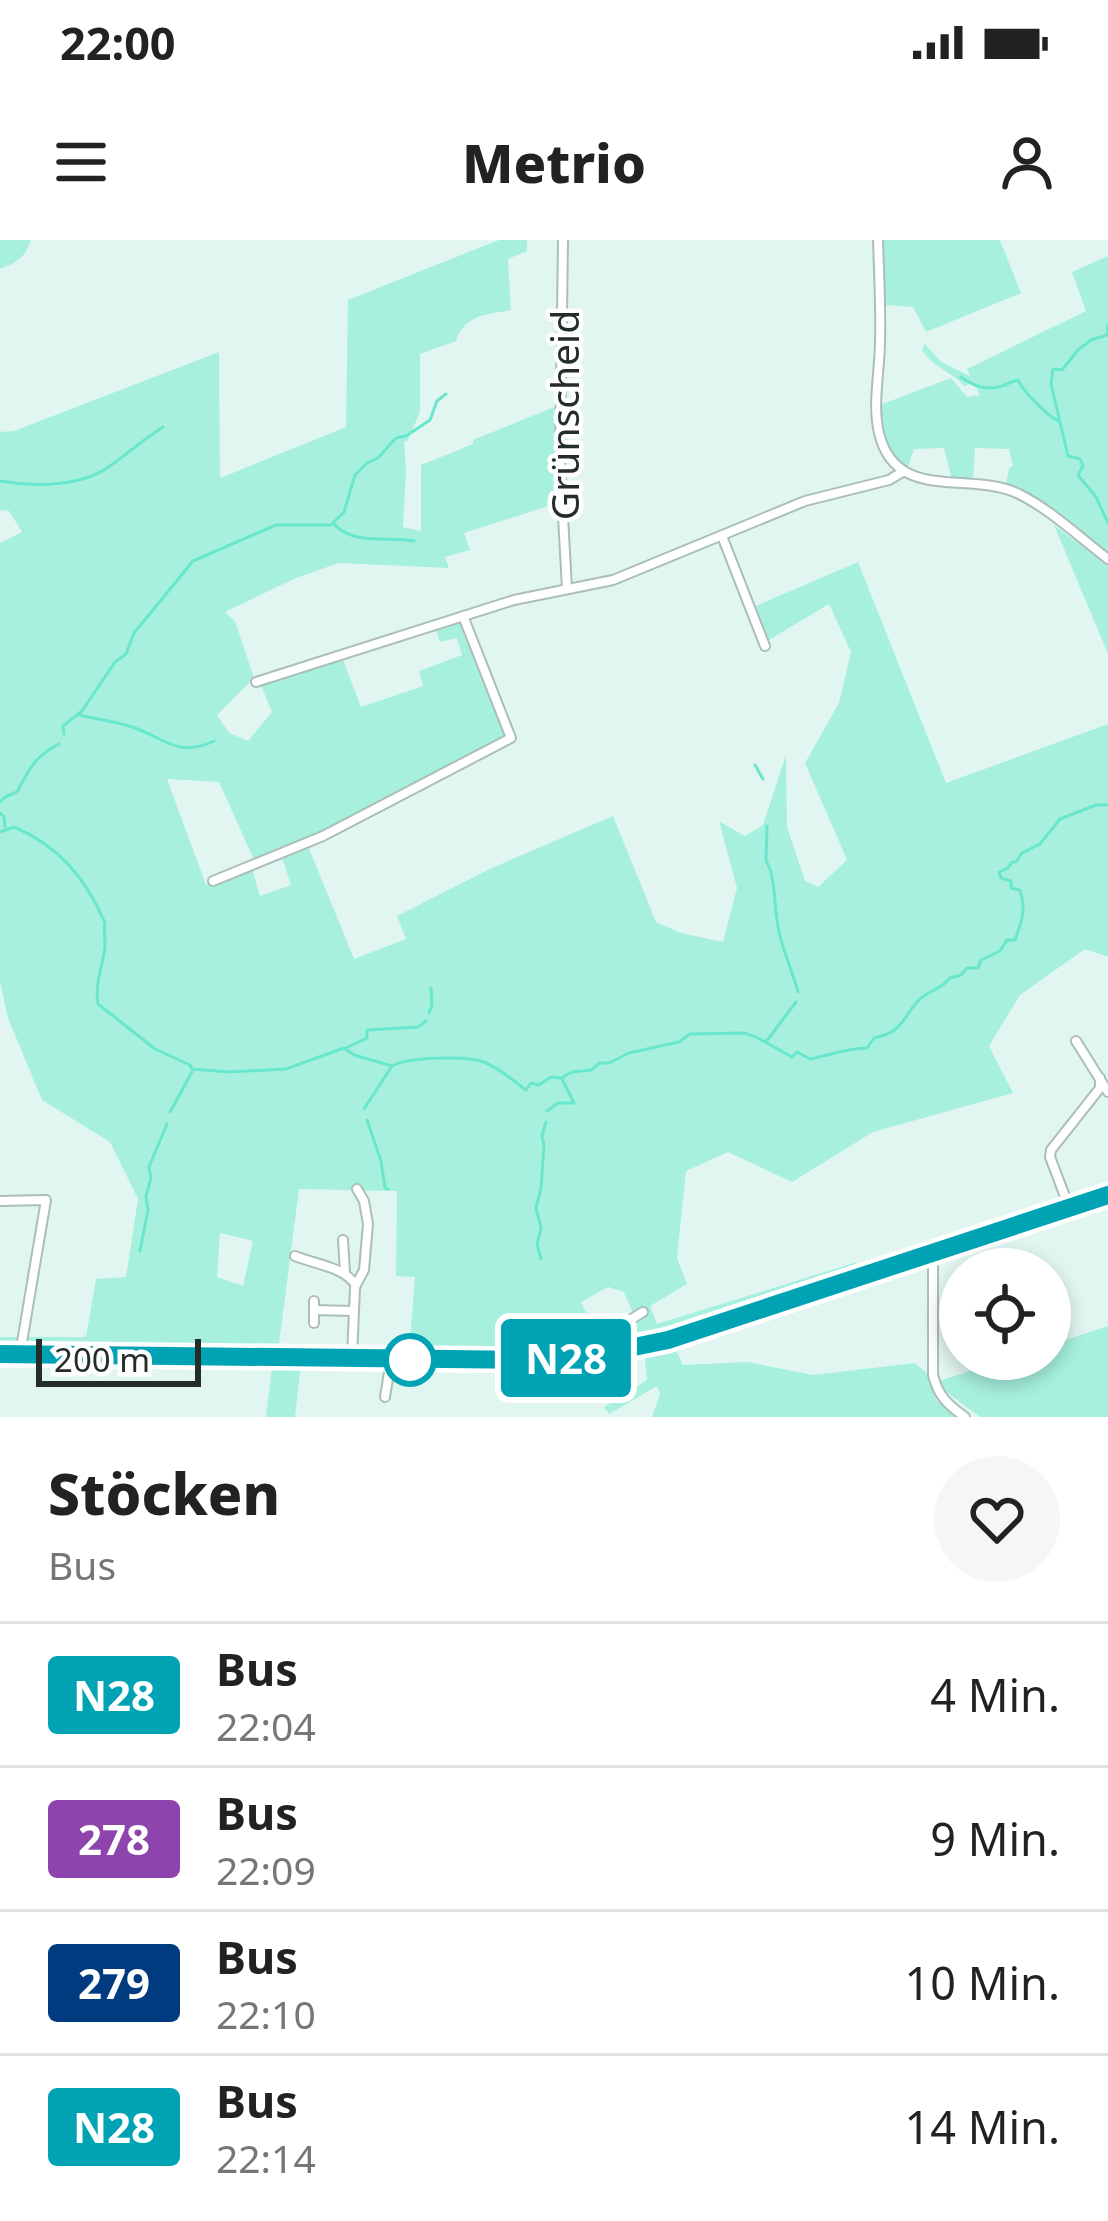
<!DOCTYPE html>
<html lang="de">
<meta charset="utf-8">
<style>
body{margin:0;font-family:"Noto Sans",sans-serif;background:#f6f6f6;color:#222;height:100vh;display:flex;flex-direction:column;font-size:45px;white-space:nowrap}
*{box-sizing:border-box;margin:0}
p{font-size:39px;color:#767676}
.icon{flex:none;width:66px;height:66px;fill:none;stroke:currentColor;stroke-width:2;stroke-linecap:round;stroke-linejoin:round}
.map{position:relative;height:1177px;overflow:hidden}
.sheet{display:flex;flex-direction:column;background:#fff;flex:1}
.sheet>*{flex:none}
.badge{padding:0 24px;border-radius:9px;font-size:42px;line-height:78px}
.buttons{position:absolute;left:939px;top:1008px;display:grid;gap:24px}
.buttons a{display:grid;place-items:center;width:132px;height:132px;border-radius:50%;background:#fff;box-shadow:0 6px 18px #0003;font-size:60px}
.scale{position:absolute;left:36px;bottom:30px;width:165px;box-sizing:border-box;padding-left:12px;border:6px solid #252d2b;border-top:0;font-size:33px;line-height:42px;white-space:nowrap;color:#252d2b;-webkit-text-stroke:9px #fefefe;paint-order:stroke}
.map>.badge{position:absolute;translate:-50% -50%;box-shadow:0 0 0 6px #fff}
.round{display:grid;place-items:center;flex:none;width:126px;height:126px;border-radius:63px;background:#f6f6f6}
.headline{display:flex;align-items:center;justify-content:space-between;height:204px;padding:0 48px}
h1{font-size:57px;font-weight:800;line-height:90px}
ul{padding:0;list-style:none}
li{display:flex;align-items:center;gap:36px;height:144px;padding:0 48px;border-top:3px solid #e0e0e0}
li div{flex:1}
li b{display:block;font-size:45px}
li em{font-style:normal}
li .badge{min-width:132px;font-weight:700;text-align:center}
.status{display:flex;justify-content:space-between;align-items:center;height:84px;padding:0 60px;background:#fff;direction:ltr}
.status svg{height:33px;fill:currentColor}
header{display:flex;justify-content:space-between;align-items:center;height:156px;padding:0 48px;background:#fff;font-size:54px;font-weight:800}
.map>svg:first-child{display:block}
</style>
<div class="status"><b>22:00</b><svg viewBox="0 0 49 12"><path d="M0 12V9h3v3zM5 12V6h3v6zM10 12V3h3v9zM15 12V0h3v12zM26 1h20v11H26zM47 4h2v5h-2z"/></svg></div>
<header><svg class="icon" aria-label="menu" viewBox="0 0 24 24"><path d="M4 6h16M4 12h16M4 18h16"/></svg>Metrio<svg class="icon" aria-label="person" viewBox="0 0 24 24"><circle cx="12" cy="8" r="4"/><path d="M4 21q1-7 8-7t8 7"/></svg></header>
<div class="map">
<svg width="1108" height="1177" viewBox="0 0 1108 1177">
<rect width="100%" height="100%" fill="#e2f6f1"/>
<g fill="#a7f0de" fill-rule="evenodd">
<path d="M0,0H31C26,17 16,23 0,29Z"/>
<path d="M499,0H527V11L508,19L511,70C487,74 464,75 456,101L420,114V172L408,200L404,202L406,230L403,287L421,291V225L473,204V200L557,166L558,263L464,293L470,310L445,317L449,328L339,323L296,338L225,372L235,381L254,438L217,475L229,493L248,501L272,472L261,445L342,417L361,467L423,446L419,431L462,415L457,398L440,402L435,387L462,379L507,496L318,595L255,622L219,542L167,539L206,645L252,629L260,656L291,645L282,617L308,606L354,719L406,699L397,676L492,628L613,576L656,682L681,693L723,702L737,648L719,581L745,596L763,585L786,515L787,587L805,641L818,647L847,620L805,523L839,463L851,412L829,364L767,401L751,368L858,322L946,543L1108,484V717L1085,709L1020,755L989,806L1013,853L873,892L792,942L728,912L686,931L677,1018L687,1044L650,1066L657,1084L857,1022L852,1050L676,1110L683,1125L747,1122L813,1135L915,1123L932,1138L936,1160L961,1177H652L660,1154L657,1146L609,1174L604,1167L647,1140L644,1111L603,1110L601,1099L639,1074L633,1073L624,1052L608,1047L581,1062L592,1086H570L566,1078H526V1116L409,1114L415,1037L396,1036L397,951L299,949L278,1112L0,1106V1097H86L96,1039L126,1037L138,959L110,902L42,860L8,778L0,742V303L22,292L9,271L0,270V192L14,191L219,112L220,238L346,187L348,60ZM220,993L253,1001L243,1046L217,1037Z"/>
<polygon points="882,0 1000,0 1021,53 926,92 913,67 884,65"/>
<path d="M1108,16V315L1036,262L1006,244L1009,228L1013,226L1009,209L975,208L973,238L952,240L944,208L914,209L907,229C887,210 882,192 880,165L951,138L967,157L980,155L974,143L964,146C952,131 931,127 922,109L925,104L941,122L970,136L967,129L1086,71L1072,32Z"/>
<polygon points="1054,285 1106,325 1108,323 1108,414"/>
<polygon points="1108,1086 1108,1177 980,1177 945,1151 939,1141 1007,1119 1050,1119 1050,1105"/>
<polygon points="301,1124 295,1177 266,1177 272,1128"/>
</g>
<g fill="none" stroke-linecap="round" stroke-linejoin="round">
<g stroke="#69e7cd" stroke-width="3">
<polyline points="1108,84 1107,95 1091,100 1078,110 1062,130 1053,129 1051,144 1068,216 1080,219 1083,226 1078,235 1096,257 1108,283"/>
<path d="M961,137C973,146 987,151 1002,146C1008,144 1013,141 1018,140C1023,151 1048,177 1059,181"/>
<path d="M0,241C33,247 82,247 110,226C127,214 144,199 163,187"/>
<path d="M333,283C353,306 386,296 414,301"/>
<path d="M79,475C96,479 113,481 129,486C163,496 176,519 214,501"/>
<polyline points="64,494 63,486 82,471 115,422 126,414 134,393 193,321 276,285 331,285 344,272 355,235 367,223 378,218 396,198 406,196 430,180 437,161 446,154"/>
<polyline points="755,525 763,539"/>
<path d="M0,562L5,557L17,552C30,528 34,517 59,504"/>
<polyline points="0,573 4,577 5,587"/>
<path d="M767,586L766,621C776,636 774,668 778,687C782,709 792,730 798,752"/>
<path d="M0,592L14,587C58,605 87,640 105,683C103,694 107,702 104,713C101,730 95,746 98,764L155,809L190,825L192,829L229,832L286,829L344,808L354,815L392,826C408,817 469,815 486,823C500,829 514,841 526,850L531,843L539,845L551,837L561,838L572,832L591,830L600,823H609L629,813L679,802L690,794L744,793L756,797L792,817L797,812L810,819C825,816 854,807 867,808L874,798C903,792 901,780 918,761C927,751 942,749 950,738L961,735L967,728H978L981,720L1000,711L1007,700H1015C1021,682 1027,671 1020,650L1011,648V641L1001,638L999,632L1008,628L1012,622H1016L1022,613L1040,604L1060,579L1096,565H1108"/>
<polyline points="429,773 432,766 431,748"/>
<polyline points="766,802 796,762"/>
<polyline points="346,808 367,798 367,790 418,787 426,781"/>
<polyline points="364,869 392,826"/>
<polyline points="547,871 558,863 574,863 562,839"/>
<polyline points="170,872 192,832"/>
<polyline points="367,880 381,921 385,948 388,949"/>
<polyline points="140,1011 148,970 146,956 151,938 149,927 167,884"/>
<polyline points="541,1019 537,1004 541,988 536,968 541,948 544,905 542,896 546,882"/>
</g>
<g stroke="#abbeb9" stroke-width="12">
<g id="minor">
<polyline points="563,0 560,221 567,349"/>
<path d="M878,0C879,34 881,68 880,101C880,131 872,164 879,193C896,264 970,230 1019,254C1051,270 1079,297 1108,319"/>
<polyline points="722,296 765,406"/>
<polyline points="256,442 514,360 613,340 805,261 889,240 904,231"/>
<polyline points="213,641 323,596 511,498 463,376"/>
<polyline points="1076,801 1108,852"/>
<polyline points="0,961 46,960 20,1114"/>
<polyline points="1069,967 1050,917 1051,910 1100,848 1100,838"/>
<polyline points="343,1000 345,1032"/>
<path d="M933,1014V1135C938,1156 948,1165 965,1177"/>
<path d="M295,1016C317,1025 342,1026 356,1045"/>
<polyline points="314,1061 314,1083"/>
<polyline points="314,1070 353,1071"/>
<polyline points="600,1113 599,1099 643,1072"/>
<polyline points="352,1118 355,1047 364,1030 368,984 364,961 357,949"/>
<polyline points="385,1157 391,1120"/>
</g>
</g>
<g stroke="#4aa895" stroke-width="16">
<polyline id="major" points="0,1114 533,1120 600,1114 668,1100 1108,955"/>
</g>
<use href="#minor" stroke="#fff" stroke-width="8"/>
<use href="#major" stroke="#9ef2e2" stroke-width="12"/>
</g>
<g fill="none" stroke-linecap="round" stroke-linejoin="round">
<g stroke="#fff" stroke-width="27">
<polyline id="line" points="0,1114 533,1120 600,1114 668,1100 1108,955"/>
</g>
<use href="#line" stroke="#00a3b4" stroke-width="18"/>
</g>
<circle fill="#fff" stroke="#00a3b4" stroke-width="6" cx="410" cy="1120" r="24"/>
<g text-anchor="middle" dominant-baseline="central" stroke-width="9" stroke-linejoin="round" paint-order="stroke">
<g font-size="39" fill="#252d2b" stroke="#fefefe">
<text transform="translate(563 175) rotate(-90)">Grünscheid</text>
</g>
</g>
</svg>
<div class="buttons">
<a><svg class="icon" aria-label="locate" viewBox="0 0 24 24"><circle cx="12" cy="12" r="6"/><path d="M12 2v4M12 18v4M2 12h4M18 12h4"/></svg></a>
</div>
<div class="scale">200 m</div>
<b class="badge" style="left:566px;top:1118px;background:#00a3b4;color:#fff">N28</b>
</div>
<section class="sheet">
<div class="headline"><div><h1>Stöcken</h1><p>Bus</p></div><a class="round"><svg class="icon" aria-label="heart" viewBox="0 0 24 24"><path d="M12 20l-8-8c-3-5 5-10 8-4 3-6 11-1 8 4z"/></svg></a></div>
<ul>
<li><span class="badge" style="background:#00a3b4;color:#fff">N28</span><div><b>Bus</b><p>22:04</p></div><em>4 Min.</em></li>
<li><span class="badge" style="background:#8e44ad;color:#fff">278</span><div><b>Bus</b><p>22:09</p></div><em>9 Min.</em></li>
<li><span class="badge" style="background:#003b80;color:#fff">279</span><div><b>Bus</b><p>22:10</p></div><em>10 Min.</em></li>
<li><span class="badge" style="background:#00a3b4;color:#fff">N28</span><div><b>Bus</b><p>22:14</p></div><em>14 Min.</em></li>
</ul>
</section>
